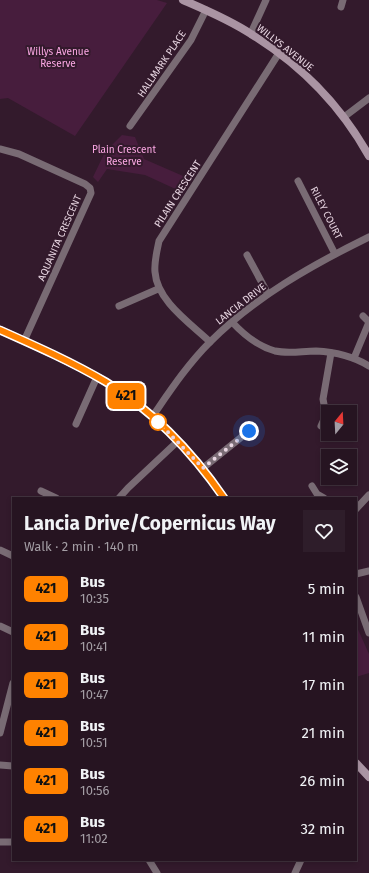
<!DOCTYPE html>
<meta charset="utf-8">
<style>
body{margin:0;font-family:"Fira Sans",sans-serif;background:#2e1d2a;color:#f1f3f6;height:100vh;display:flex;flex-direction:column;font-size:15px;white-space:nowrap}
*{box-sizing:border-box;margin:0}
p{font-size:13px;color:#a49ea5}
.icon{flex:none;width:22px;height:22px;fill:none;stroke:currentColor;stroke-width:2;stroke-linecap:round;stroke-linejoin:round}
.map{position:relative;flex:1;overflow:hidden}
.details{position:absolute;left:12px;top:497px;width:345px;height:364px;display:flex;flex-direction:column;background:#261421;border-radius:0px;box-shadow:0 2px 6px #0003,0 0 0 1px #42333f}
.details>*{flex:none}
.badge{padding:0 8px;border-radius:6px;font-size:14px;line-height:26px}
.needle{width:26px;rotate:18deg}
.controls{position:absolute;left:321px;top:405px;display:grid;gap:8px}
.controls a{display:grid;place-items:center;width:36px;height:36px;border-radius:0px;background:#261421;box-shadow:0 2px 6px #0003,0 0 0 1px #42333f;font-size:20px}
.you{position:absolute;width:20px;height:20px;margin:-10px;border:3px solid #fff;border-radius:50%;background:#1a73e8;box-shadow:0 0 0 6px #1a73e833}
.map>.badge{position:absolute;translate:-50% -50%;box-shadow:0 0 0 2px #fff}
.round{display:grid;place-items:center;flex:none;width:42px;height:42px;border-radius:0px;background:#2e1d2a}
.summary{display:flex;align-items:center;justify-content:space-between;height:68px;padding:0 12px}
h1{font-size:19px;font-weight:700;line-height:30px}
ul{padding:0;list-style:none}
li{display:flex;align-items:center;gap:12px;height:48px;padding:0 12px}
li div{flex:1}
li b{display:block;font-size:15px}
li em{font-style:normal}
li .badge{min-width:44px;font-weight:700;text-align:center}
.map>svg:first-child{display:block}
</style>
<div class="map">
<svg width="369" height="873" viewBox="0 0 369 873">
<rect width="100%" height="100%" fill="#331a2c"/>
<g fill="#471d3d">
<polygon points="0,0 157,0 167,3 75,136 8,98 0,99"/>
<polygon points="122,135 135,137 144,159 190,179 182,192 145,175 107,169 98,182 93,177 105,152"/>
<polygon points="356,625 369,654 369,673 356,677"/>
</g>
<g fill="none" stroke-linecap="round" stroke-linejoin="round">
<g stroke="#796b74" stroke-width="7">
<polyline points="341,7 343,0"/>
<polyline points="251,33 266,0"/>
<polyline points="344,117 369,98"/>
<polyline points="130,126 191,40 206,10"/>
<polyline points="0,149 19,154 85,184 90,188 91,193 24,341"/>
<polyline points="298,181 335,254"/>
<polyline points="247,255 268,294"/>
<polyline points="119,306 158,289"/>
<polyline points="363,316 369,322"/>
<path d="M232,322C244,335 257,346 275,351C289,354 302,351 316,351C334,352 353,356 369,366"/>
<path d="M210,342C190,323 157,301 155,272C154,262 157,251 159,241L279,53"/>
<polyline points="354,358 369,322"/>
<path d="M152,417C170,391 187,365 210,342C255,297 312,265 369,237"/>
<polyline points="76,424 97,377"/>
<polyline points="321,426 326,415 323,399 331,353"/>
<polyline points="203,468 249,431"/>
<polyline points="312,486 317,494 324,498"/>
<polyline points="41,491 56,498"/>
<polyline points="119,498 128,488 178,441"/>
<polyline points="356,509 369,495"/>
<polyline points="0,550 13,556"/>
<polyline points="356,574 369,571"/>
<polyline points="356,597 369,633"/>
<polyline points="0,626 13,632"/>
<polyline points="0,733 13,683"/>
<polyline points="0,765 13,766"/>
<polyline points="0,842 13,842"/>
<polyline points="149,860 157,873"/>
<polyline points="295,873 301,860"/>
</g>
<g stroke="#aa94a3" stroke-width="8">
<path d="M183,0C206,10 230,20 251,34C300,64 341,106 369,156"/>
<path d="M0,330C35,346 72,362 106,382C153,411 193,453 224,498"/>
<polyline points="356,763 369,777"/>
</g>
</g>
<g fill="none" stroke-linecap="round" stroke-linejoin="round">
<g stroke="#fff" stroke-width="9">
<path id="line" d="M0,330C36,346 72,362 106,382C153,411 193,453 224,498"/>
</g>
<use href="#line" stroke="#ff8200" stroke-width="6"/>
<polyline stroke="#e8d6e2" stroke-width="4" stroke-dasharray="0 7.2" points="158,422 203,468 249,431"/>
</g>
<circle fill="#fff" stroke="#ff8200" stroke-width="2" cx="158" cy="422" r="8"/>
<g text-anchor="middle" dominant-baseline="central" stroke-width="4" stroke-linejoin="round" paint-order="stroke">
<g font-size="10" fill="#e8d6e2" stroke="#331a2c">
<text transform="translate(285 48) rotate(38)">WILLYS AVENUE</text>
<text transform="translate(162 64) rotate(-56)">HALLMARK PLACE</text>
<text transform="translate(178 194) rotate(-57)">PILAIN CRESCENT</text>
<text transform="translate(326 213) rotate(63)">RILEY COURT</text>
<text transform="translate(60 238) rotate(-66)">AQUANITA CRESCENT</text>
<text transform="translate(241 304) rotate(-38)">LANCIA DRIVE</text>
</g>
<g font-size="10" fill="#fca8e4" stroke="#331a2c">
<text x="58" y="52">Willys Avenue<tspan x="58" dy="12">Reserve</tspan></text>
<text x="124" y="150">Plain Crescent<tspan x="124" dy="12">Reserve</tspan></text>
</g>
</g>
</svg>
<div class="controls">
<a><svg class="needle" viewBox="-14 -14 28 28"><path d="M0-13l5 13h-10z" fill="#e53935"/><path d="M0 13l5-13h-10z" fill="#a49ea5"/></svg></a>
<a><svg class="icon" aria-label="layers" viewBox="0 0 24 24"><path d="M12 4l9 5-9 5-9-5zM3 14l9 5 9-5"/></svg></a>
</div>
<div class="you" style="left:249px;top:431px"></div>
<b class="badge" style="left:126px;top:396px;background:#ff8200;color:#111">421</b>
<section class="details">
<div class="summary"><div><h1>Lancia Drive/Copernicus Way</h1><p>Walk · 2 min · 140 m</p></div><a class="round"><svg class="icon" aria-label="heart" viewBox="0 0 24 24"><path d="M12 20l-8-8c-3-5 5-10 8-4 3-6 11-1 8 4z"/></svg></a></div>
<ul>
<li><span class="badge" style="background:#ff8200;color:#111">421</span><div><b>Bus</b><p>10:35</p></div><em>5 min</em></li>
<li><span class="badge" style="background:#ff8200;color:#111">421</span><div><b>Bus</b><p>10:41</p></div><em>11 min</em></li>
<li><span class="badge" style="background:#ff8200;color:#111">421</span><div><b>Bus</b><p>10:47</p></div><em>17 min</em></li>
<li><span class="badge" style="background:#ff8200;color:#111">421</span><div><b>Bus</b><p>10:51</p></div><em>21 min</em></li>
<li><span class="badge" style="background:#ff8200;color:#111">421</span><div><b>Bus</b><p>10:56</p></div><em>26 min</em></li>
<li><span class="badge" style="background:#ff8200;color:#111">421</span><div><b>Bus</b><p>11:02</p></div><em>32 min</em></li>
</ul>
</section>
</div>
